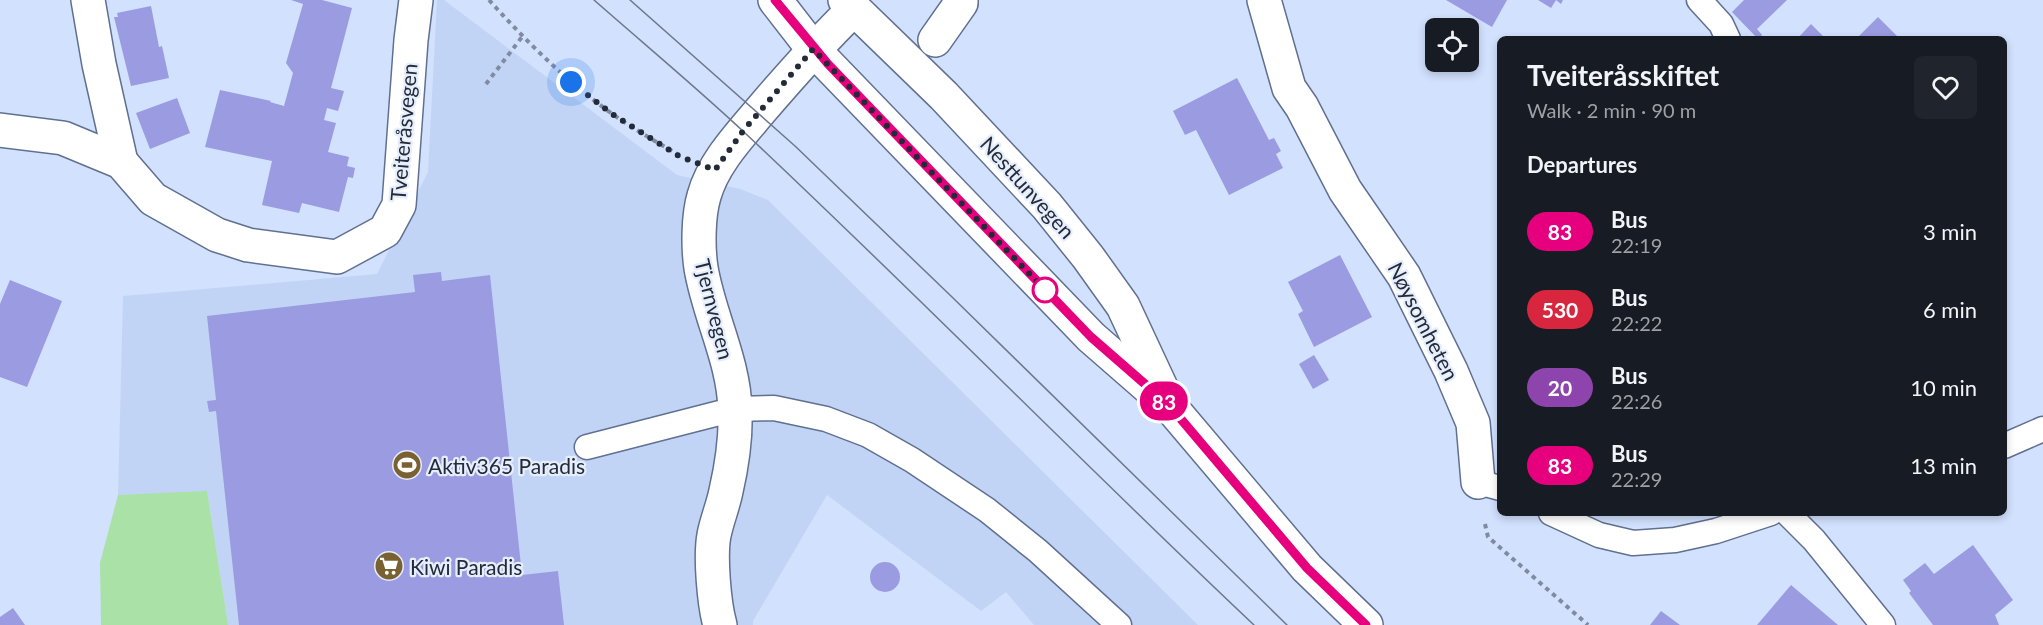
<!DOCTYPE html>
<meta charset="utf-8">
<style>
body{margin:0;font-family:Lato,sans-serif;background:#20242c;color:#f1f3f6;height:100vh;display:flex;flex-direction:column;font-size:22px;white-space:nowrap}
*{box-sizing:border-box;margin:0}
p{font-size:20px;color:#9ea1a6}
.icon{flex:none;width:33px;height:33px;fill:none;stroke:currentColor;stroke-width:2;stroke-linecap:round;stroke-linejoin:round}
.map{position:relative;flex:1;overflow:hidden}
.details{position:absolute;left:1497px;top:36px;width:510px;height:480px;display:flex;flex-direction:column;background:#171b24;border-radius:9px;box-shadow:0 3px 9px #0003}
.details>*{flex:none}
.badge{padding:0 12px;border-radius:20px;font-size:21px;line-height:39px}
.tools{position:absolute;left:1425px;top:18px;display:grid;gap:12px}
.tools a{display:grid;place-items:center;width:54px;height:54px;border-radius:9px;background:#171b24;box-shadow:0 3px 9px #0003;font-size:30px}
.you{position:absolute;width:30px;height:30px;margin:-15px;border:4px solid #fff;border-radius:50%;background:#1a73e8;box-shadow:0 0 0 9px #1a73e833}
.map>.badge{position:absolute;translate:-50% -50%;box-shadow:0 0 0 3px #fff}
h2{padding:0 30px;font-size:22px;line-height:54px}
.round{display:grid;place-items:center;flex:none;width:63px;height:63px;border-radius:9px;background:#20242c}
.head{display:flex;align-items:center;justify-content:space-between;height:102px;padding:0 30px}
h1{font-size:28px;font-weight:700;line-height:45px}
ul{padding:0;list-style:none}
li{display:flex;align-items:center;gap:18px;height:78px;padding:0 30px}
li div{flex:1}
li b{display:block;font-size:22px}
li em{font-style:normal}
li .badge{min-width:66px;font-weight:700;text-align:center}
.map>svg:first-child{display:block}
</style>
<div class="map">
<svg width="2043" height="625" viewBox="0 0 2043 625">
<rect width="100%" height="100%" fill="#d2e1fe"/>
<polygon fill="#c2d4f5" points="437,0 444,0 677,175 740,189 768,200 1198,625 1034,625 1006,592 981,611 827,495 753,621 753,625 228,625 207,492 118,495 123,296 377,274 428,172"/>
<polygon fill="#a9e1a6" points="207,491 228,625 101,625 100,563 118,495"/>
<g fill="#9b9be1">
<polygon points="291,0 322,0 352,8 331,88 344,91 338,111 327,108 324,120 336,123 328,152 349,157 347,166 355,168 353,178 348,177 339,212 302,203 299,213 262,205 272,161 205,147 220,90 271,101 270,102 284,106 293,73 286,63 303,4"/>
<polygon points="1446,0 1507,0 1492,27"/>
<polygon points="1538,0 1563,0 1561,4 1556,0 1551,8"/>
<polygon points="1744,0 1787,0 1757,29 1762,35 1758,39 1732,12"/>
<polygon points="151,6 159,47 162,46 169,78 131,86 114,17 118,17 117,13"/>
<polygon points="1878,17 1900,39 1856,39"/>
<polygon points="1811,24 1826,39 1797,39"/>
<polygon points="1237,78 1269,140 1274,138 1281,151 1276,154 1283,168 1229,195 1196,130 1185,135 1173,111"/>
<polygon points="177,98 190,133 150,149 136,113"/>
<polygon points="1340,255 1372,317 1314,347 1298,314 1303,311 1288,282"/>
<polygon points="441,272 442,281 490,275 522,575 558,571 564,625 239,625 216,411 209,412 207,401 216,400 207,316 415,292 413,275"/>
<polygon points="10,280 62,301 27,387 0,377 0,304"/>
<polygon points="1314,355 1329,380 1313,389 1299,364"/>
<polygon points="1973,545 2013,600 1995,615 1999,625 1933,625 1909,593 1911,591 1903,580 1925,563 1934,574"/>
<circle cx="885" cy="577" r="15"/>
<polygon points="1791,585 1838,625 1757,625"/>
<polygon points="13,608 25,625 0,625 0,617"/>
<polygon points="1661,611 1680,625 1650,625"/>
</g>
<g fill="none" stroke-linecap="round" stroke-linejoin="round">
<g stroke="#607090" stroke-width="27">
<g id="lane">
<polyline points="1699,0 1721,24 1728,39"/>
<polyline points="2004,446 2043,429"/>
<polyline points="587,447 735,409 774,408 826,419 868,435 912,460 987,510 1038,551 1119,625"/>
<polyline points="1478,482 1500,488"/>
<polyline points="1551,513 1599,535 1633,543 1675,540 1716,531 1771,513"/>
<polyline points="1787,513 1814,540 1883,625"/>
</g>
</g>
<g stroke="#607090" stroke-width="36">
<g id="street">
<polyline points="88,0 99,64 121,162"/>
<polyline points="1264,0 1289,88 1302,107 1345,190 1404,276 1451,371 1473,423 1478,482"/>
<polyline points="935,40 961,3 961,0"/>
<polyline points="0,130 63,138 121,162 153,199 217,235 248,245 337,257 385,231 399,205 411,40 416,0"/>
<path d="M720,625C714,604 710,556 714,535C717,520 723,506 726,491C732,465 736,436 735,410C734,361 709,316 701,268C698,248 698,216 704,196C713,163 740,135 761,110C791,75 821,41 854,9"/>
</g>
</g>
<g stroke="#607090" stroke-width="36">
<g id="primary">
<polyline points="775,0 813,49 1091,337 1169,405 1307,568 1366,625"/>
<polyline points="845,0 944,96 1047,206 1088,257 1123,306 1165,396"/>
</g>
</g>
<g stroke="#7f8ba1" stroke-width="4" stroke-dasharray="4.5 4.5" stroke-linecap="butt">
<path d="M489,0C526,41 565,80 611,113C632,128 655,141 677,154"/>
<polyline points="486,84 522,37"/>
<polyline points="1485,524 1488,537 1588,625"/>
</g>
<use href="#lane" stroke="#fff" stroke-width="24"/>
<use href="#street" stroke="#fff" stroke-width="33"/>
<use href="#primary" stroke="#fff" stroke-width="33"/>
<g stroke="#6d788c" stroke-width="1.5">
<path d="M594,0C644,44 696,87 745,133C917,294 1082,463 1254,625"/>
<polyline points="630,0 795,146 951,296 1287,625"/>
</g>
</g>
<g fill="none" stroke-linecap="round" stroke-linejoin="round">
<g stroke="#fff" stroke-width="14">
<polyline id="line" points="775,0 828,64 1091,337 1169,405 1307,568 1366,625"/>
</g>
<use href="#line" stroke="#e6007e" stroke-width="9"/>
<polyline stroke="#232a38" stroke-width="6" stroke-dasharray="0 10.8" points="571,82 612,114 679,156 715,170 743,131 813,49 1045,290"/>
</g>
<defs>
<g id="stadium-disc" transform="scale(1.5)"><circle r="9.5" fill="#796131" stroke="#e6eefd"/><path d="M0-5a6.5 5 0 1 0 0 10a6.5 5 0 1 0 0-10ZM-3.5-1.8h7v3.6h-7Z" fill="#fff"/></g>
<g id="supermarket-disc" transform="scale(1.5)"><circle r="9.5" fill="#796131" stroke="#e6eefd"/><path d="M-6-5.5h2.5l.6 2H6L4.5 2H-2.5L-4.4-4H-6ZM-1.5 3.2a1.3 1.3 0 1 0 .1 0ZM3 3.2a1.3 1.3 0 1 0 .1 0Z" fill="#fff"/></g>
</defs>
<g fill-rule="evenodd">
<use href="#stadium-disc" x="407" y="465"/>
<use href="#supermarket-disc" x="389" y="566"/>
</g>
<circle fill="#fff" stroke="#e6007e" stroke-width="3" cx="1045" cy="290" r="12"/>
<g text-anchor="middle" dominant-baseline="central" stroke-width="4.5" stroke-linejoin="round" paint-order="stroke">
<g font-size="21" fill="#232a38" stroke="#e6eefd">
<text transform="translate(403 132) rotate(-85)">Tveiteråsvegen</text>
<text transform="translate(1028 187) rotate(48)">Nesttunvegen</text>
<text transform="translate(715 309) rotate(76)">Tjernvegen</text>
<text transform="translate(1424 321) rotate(63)">Nøysomheten</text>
</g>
<g font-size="21" fill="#232a38" stroke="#e6eefd" text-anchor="start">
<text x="428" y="465">Aktiv365 Paradis</text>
<text x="410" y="566">Kiwi Paradis</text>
</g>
</g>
</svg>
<div class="tools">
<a><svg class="icon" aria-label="locate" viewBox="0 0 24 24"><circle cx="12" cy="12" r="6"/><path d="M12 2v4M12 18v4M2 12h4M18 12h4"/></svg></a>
</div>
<div class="you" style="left:571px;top:82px"></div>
<b class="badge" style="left:1164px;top:401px;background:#e6007e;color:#fff">83</b>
<section class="details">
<div class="head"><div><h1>Tveiteråsskiftet</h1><p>Walk · 2 min · 90 m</p></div><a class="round"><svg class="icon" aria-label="heart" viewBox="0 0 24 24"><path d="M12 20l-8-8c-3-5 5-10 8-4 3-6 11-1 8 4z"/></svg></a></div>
<h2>Departures</h2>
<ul>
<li><span class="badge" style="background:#e6007e;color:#fff">83</span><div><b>Bus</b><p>22:19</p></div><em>3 min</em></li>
<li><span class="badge" style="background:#d7263d;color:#fff">530</span><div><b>Bus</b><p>22:22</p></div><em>6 min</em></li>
<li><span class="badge" style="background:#8e44ad;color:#fff">20</span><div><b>Bus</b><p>22:26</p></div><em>10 min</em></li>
<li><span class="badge" style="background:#e6007e;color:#fff">83</span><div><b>Bus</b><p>22:29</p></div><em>13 min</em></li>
</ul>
</section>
</div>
